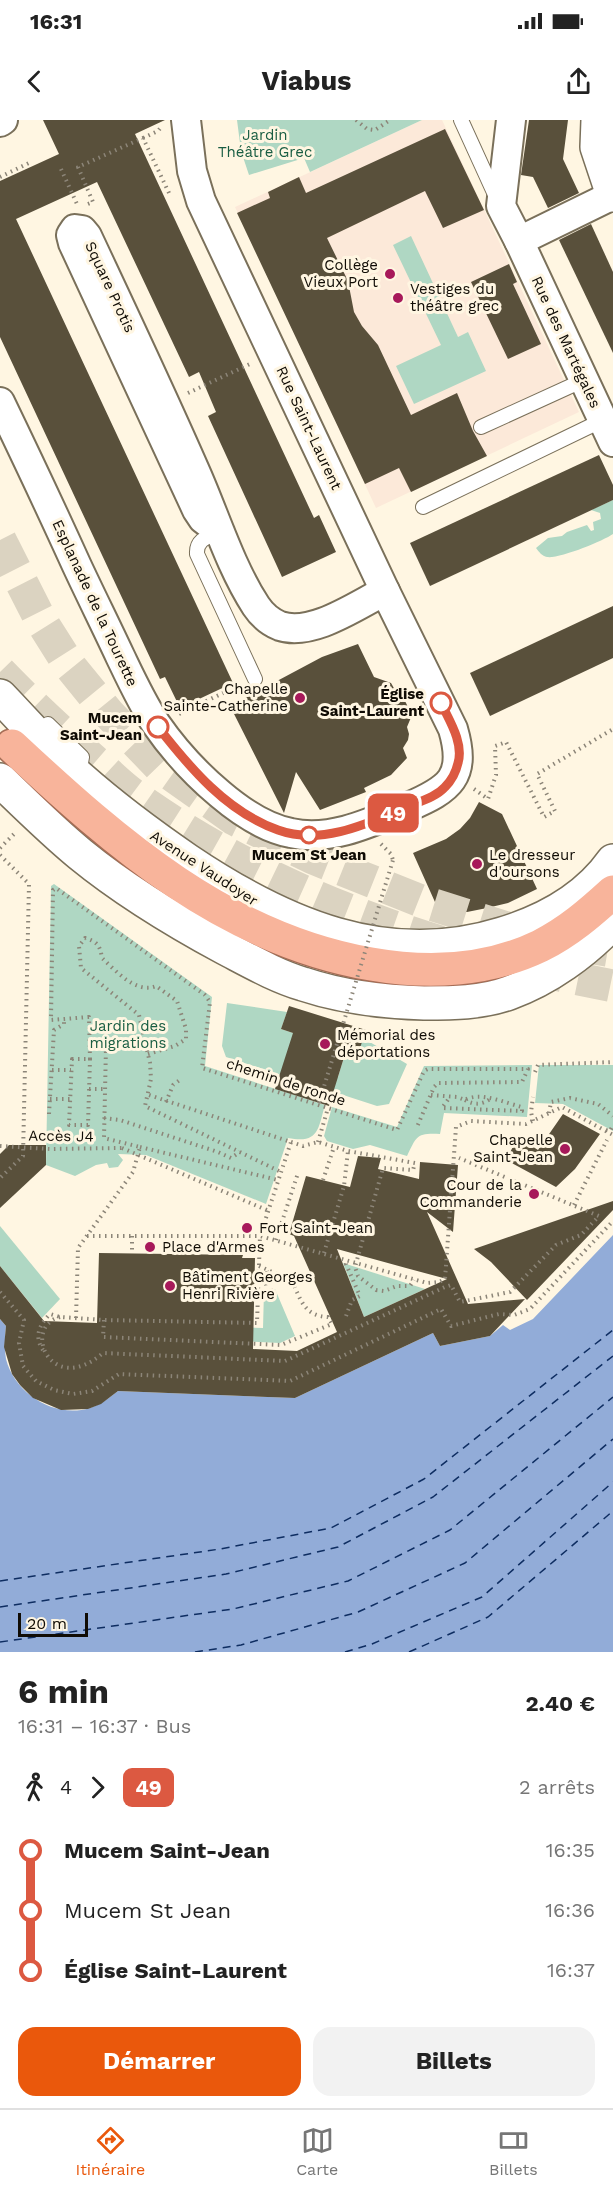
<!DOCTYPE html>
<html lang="fr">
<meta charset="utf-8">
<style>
body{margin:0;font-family:"Work Sans",sans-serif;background:#f2f2f2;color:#222;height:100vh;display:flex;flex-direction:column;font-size:22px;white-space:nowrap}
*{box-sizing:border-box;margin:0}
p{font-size:20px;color:#767676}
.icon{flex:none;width:33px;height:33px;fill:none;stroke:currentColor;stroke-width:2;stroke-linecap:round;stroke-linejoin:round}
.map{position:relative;height:1532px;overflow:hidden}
.sheet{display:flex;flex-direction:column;background:#fff;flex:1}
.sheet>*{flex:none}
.badge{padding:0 12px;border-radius:9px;font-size:21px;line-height:39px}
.scale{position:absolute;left:18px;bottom:15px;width:70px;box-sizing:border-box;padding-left:6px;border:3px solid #100c05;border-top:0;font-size:16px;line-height:21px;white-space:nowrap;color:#100c05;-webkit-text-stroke:4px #fff6e2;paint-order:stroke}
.map>.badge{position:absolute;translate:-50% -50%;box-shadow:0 0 0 3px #fff}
.legs{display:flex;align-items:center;gap:9px;height:66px;padding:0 18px;font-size:20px}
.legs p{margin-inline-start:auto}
.headline{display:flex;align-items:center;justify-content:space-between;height:102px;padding:0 18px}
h1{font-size:33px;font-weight:700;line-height:45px}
.action{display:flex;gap:12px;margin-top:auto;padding:12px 18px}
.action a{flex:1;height:69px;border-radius:18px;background:#ea580c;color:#fff;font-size:24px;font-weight:700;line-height:69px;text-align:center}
.action a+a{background:#f2f2f2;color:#222}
ul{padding:0 18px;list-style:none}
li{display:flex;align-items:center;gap:21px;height:60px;font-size:22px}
li i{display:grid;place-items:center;width:9px;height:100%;margin:0 8px;background:currentColor}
li i::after{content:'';width:15px;height:15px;margin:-8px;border:4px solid;border-radius:50%;background:#fff}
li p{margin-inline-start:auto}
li:first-child i{background:linear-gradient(#0000 50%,currentColor 0)}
li:last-child i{background:linear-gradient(currentColor 50%,#0000 0)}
.status{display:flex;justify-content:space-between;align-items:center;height:42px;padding:0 30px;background:#fff;direction:ltr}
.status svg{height:16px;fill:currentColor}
header{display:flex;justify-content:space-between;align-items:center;height:78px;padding:0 18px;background:#fff;font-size:27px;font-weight:700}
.menu{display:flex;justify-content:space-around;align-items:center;height:84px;border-top:2px solid #e0e0e0;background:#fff;font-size:16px;color:#767676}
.menu a{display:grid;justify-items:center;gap:3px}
.menu .active{color:#ea580c}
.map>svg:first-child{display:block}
</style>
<div class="status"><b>16:31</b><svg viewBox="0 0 49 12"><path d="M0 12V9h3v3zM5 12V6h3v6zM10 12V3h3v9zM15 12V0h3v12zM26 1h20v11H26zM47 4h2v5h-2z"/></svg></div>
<header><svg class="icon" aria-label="back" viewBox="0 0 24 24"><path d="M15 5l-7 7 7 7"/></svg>Viabus<svg class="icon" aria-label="share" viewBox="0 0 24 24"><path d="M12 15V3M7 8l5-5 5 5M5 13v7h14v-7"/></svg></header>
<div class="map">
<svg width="613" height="1532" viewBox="0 0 613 1532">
<rect width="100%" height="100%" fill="#fff6e2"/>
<polygon fill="#fce9d9" points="422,0 442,0 579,292 376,388 235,87"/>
<g fill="#afd7c3">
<polygon points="237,0 422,0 310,52 304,38 249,55 241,31"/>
<polygon points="411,116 458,217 468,212 486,251 414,284 396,246 441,225 393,125"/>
<path d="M613,380V414C603,421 559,439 547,437C542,436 539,432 536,428L548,418L562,416L567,412L587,405L591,411L594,410L593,402L601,399L600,393L591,390Z"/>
<path d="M54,764L212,877L205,946L325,985C318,1009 319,1024 288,1018L266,1084L146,1035L118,1034L123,1040L118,1047L109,1048L107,1043L96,1045L75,1056L46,1045L51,766Z"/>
<polygon points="227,883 287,892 281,909 293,913 338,957 346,931 363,918 407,944 389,984 377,986 226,937 222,926"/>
<path d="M532,945L527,997L444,993L440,1014C416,1013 417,1016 407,1036L370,1025L353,1029L327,1021L324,1016L332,987L397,1007L424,946Z"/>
<polygon points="539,945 613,945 613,1011 563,984 535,983"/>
<polygon points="0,1106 60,1179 42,1198 0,1146"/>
<polygon points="343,1143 425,1169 364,1197"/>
<polygon points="275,1169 295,1216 280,1223 105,1214 106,1203 263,1208 264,1171"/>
</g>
<path fill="#92acd8" d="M613,1115V1532H0V1199L6,1206C5,1217 4,1228 6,1239C15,1274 55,1299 90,1288C101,1284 109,1278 118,1271L295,1278L433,1213L440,1226L490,1216L503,1205L510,1210L533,1199Z"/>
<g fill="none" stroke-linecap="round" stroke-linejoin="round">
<g stroke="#0e2d61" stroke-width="1.5" stroke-dasharray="8 6" stroke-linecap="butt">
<polyline points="0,1461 220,1429 331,1408 424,1359 613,1210"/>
<polyline points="0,1487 226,1454 338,1427 433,1377 613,1236"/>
<polyline points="0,1522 233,1489 348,1461 450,1410 613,1277"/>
<polyline points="195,1532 241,1525 358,1492 465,1443 613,1319"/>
<polyline points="345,1532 372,1524 482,1477 613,1362"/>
<polyline points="409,1532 488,1497 613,1391"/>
</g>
</g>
<g fill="#59503b" fill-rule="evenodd">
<polygon points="43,0 165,0 135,14 314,398 319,395 336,432 282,457 208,296 216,292 199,252 189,257 97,62 16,99 233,563 180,588 165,557 160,559 0,217 0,61 59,34"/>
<polygon points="529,0 568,0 563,39 579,73 548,88 533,57 521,55"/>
<polygon points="445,9 484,90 443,108 425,71 327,118 348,161 354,192 362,206 378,225 411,295 457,273 473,311 487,336 411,372 399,348 365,364 237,93 270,78 268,72 299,57 306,73"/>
<polygon points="591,104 613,152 613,233 559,120"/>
<polygon points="509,144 517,162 513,164 541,224 508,239 471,162"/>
<polygon points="599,335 613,365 613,380 430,466 410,423"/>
<polygon points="613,486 613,538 490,596 470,553"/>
<polygon points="358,524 374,557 391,563 399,577 403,577 412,595 407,607 409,614 408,620 403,628 407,638 391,655 364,668 366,672 320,690 296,652 284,693 230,586 322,537"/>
<polygon points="479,682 502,694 537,769 508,783 487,788 467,792 439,791 413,733 446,719 460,709 470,698"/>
<polygon points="289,886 366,910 358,934 346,931 329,986 275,969 293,913 281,909"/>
<polygon points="563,994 600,1014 575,1049 556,1067 506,1040 518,1017 538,1030"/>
<polygon points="9,1025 46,1025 46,1045 0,1088 0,1034"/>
<path d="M358,1036L381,1038L378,1049L419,1059L420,1042L458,1045L453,1112L427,1092L468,1184L525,1179L490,1216L440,1226L433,1213L295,1278L118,1271L101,1284L88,1289L61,1290L33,1278L20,1265L12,1254L4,1227L6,1206L0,1199V1146L44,1201L97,1203L99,1133L243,1135L242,1138H255L253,1229L297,1231L337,1212L294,1116L289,1114L306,1056L350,1067ZM337,1129L406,1148L447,1159L364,1197Z"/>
<polygon points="613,1081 613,1090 527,1180 491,1142 474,1129"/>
</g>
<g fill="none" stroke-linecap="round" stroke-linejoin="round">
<g stroke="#dbd3c1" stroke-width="33" stroke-dasharray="33 16" stroke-linecap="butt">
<polyline points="0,420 40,499 69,545 109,594 159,646 234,699 313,738 421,781 542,819 613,831"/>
<path d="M0,552C31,584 63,614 97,643C109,654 121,666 135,676C227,742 335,790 443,823"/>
<polyline points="530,849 613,866"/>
</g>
<g stroke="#7a705a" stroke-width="16">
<g id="service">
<polyline points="461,0 497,79"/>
<polyline points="481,307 584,260"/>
<polyline points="423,387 603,300"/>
<path d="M220,412C208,417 196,419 197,434L255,559"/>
<polyline points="48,604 82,637 79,654"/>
</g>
</g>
<g stroke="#7a705a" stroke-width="32">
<g id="minor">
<polyline points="511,0 501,86 519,121 613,322"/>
<polyline points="0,2 3,0"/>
<polyline points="519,121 613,75"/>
<path d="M0,282C26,336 52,391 77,446C91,476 106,506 120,536C131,559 142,583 156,604C174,630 196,654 220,674C240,691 265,708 291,713C331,722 372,702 408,687C450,669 467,657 453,609L385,471L201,81L192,51L186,0"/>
<path d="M220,412L203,399L197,390L73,123L71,115L75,109L82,110L87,116C124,195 161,273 196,353C215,396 230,446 256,486C262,495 270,502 280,506C312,517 357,485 385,471"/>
</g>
</g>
<g stroke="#7a705a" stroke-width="36">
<g id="tertiary">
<polyline points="598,0 597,27 613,75"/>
<path d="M0,576C26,603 51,632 79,657C113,687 149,714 187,740C282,804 386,850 502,814C545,801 586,779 613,741"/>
<path d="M0,660C26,685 52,711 80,734C124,770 175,801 225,828C250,841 276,856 303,864C342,877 383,882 424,883C452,883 482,883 509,873C548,859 585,832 613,802"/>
</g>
</g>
<g stroke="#a66d56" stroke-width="36">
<path id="trunk" d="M12,626C117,724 226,819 371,844C428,854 488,851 540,826C568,812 590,793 613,772"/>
</g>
<g stroke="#8c8578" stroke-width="4" stroke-dasharray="1.5 4.5" stroke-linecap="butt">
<polyline points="356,0 367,9 375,10 390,0"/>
<polyline points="143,18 158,11 162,6"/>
<polyline points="61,49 77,84"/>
<polyline points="0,57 29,43"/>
<polyline points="88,84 93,82 78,47 143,18 169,73"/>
<polyline points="188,273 252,243"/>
<polyline points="179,594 240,565"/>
<polyline points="474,669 488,679 496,655 495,626 506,622 544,697 555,691 537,654 613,609"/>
<polyline points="381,724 391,734 393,740"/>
<polyline points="0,728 15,713"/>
<polyline points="0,735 29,764 23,1036 0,1058"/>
<path d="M148,934L175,926L186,919V909L177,881L156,866C136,874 116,851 102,838C100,826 98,822 85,818L79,826L81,848L139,895L150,943L151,959L145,986L281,1052"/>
<polygon points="72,939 90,939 88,1005 69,1005"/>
<polyline points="90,939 89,897 51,900 53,770 56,768 205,875 210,882 202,948 397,1010 424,951 428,949 528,949 522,962 438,963 434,967 417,1007"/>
<polyline points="52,950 71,950"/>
<polyline points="535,952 538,945 613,942"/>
<polyline points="89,969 105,969"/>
<path d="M431,975L457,977L465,980C480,971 505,983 522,987V991L442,988L450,977"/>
<polyline points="50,979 70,979"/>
<path d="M465,980C474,985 482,985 490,979"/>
<polyline points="166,982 173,965 181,959"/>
<polyline points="549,993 551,982 570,978 598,984 613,996"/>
<polyline points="49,994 54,910 64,904 64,899"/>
<polyline points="104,998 120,1000 218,1032 231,1038 240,1032"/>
<polyline points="533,1001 531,992 533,977"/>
<polyline points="606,1010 610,1011 613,1005"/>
<polyline points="291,1022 303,1026 318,1022 348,1031 415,1043 413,1050 383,1048 355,1147 358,1156 376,1170 384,1171 397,1166 410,1166 414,1160"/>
<polyline points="318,1022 328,988"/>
<polyline points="140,1027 278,1060"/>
<polyline points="122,1028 269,1091"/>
<polyline points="323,1060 334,1027"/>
<polyline points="574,1085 607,1020"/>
<polyline points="87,1116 260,1116 427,1163 439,1162 445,1159 456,1007 471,1001 526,1004 562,987 613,1015"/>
<polyline points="132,1116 132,1133"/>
<polyline points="276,1120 298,1053"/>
<polyline points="324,1133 344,1066 348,1031"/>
<polyline points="267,1151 271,1170"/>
<polyline points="265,1158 267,1171"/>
<polyline points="0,1172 24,1200 19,1223 23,1246 36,1261 54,1270 73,1274 92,1271 119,1254 290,1261 441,1189 451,1206 499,1194 514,1195 530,1189 613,1101"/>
<polyline points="346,1196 352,1180 360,1176 346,1144 347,1140"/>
<path d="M60,1197C21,1207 51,1278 103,1233L285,1241L445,1167L451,1165L460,1182L510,1172L556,1125L581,1115L599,1096L459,1038"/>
<polyline points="76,1198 78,1128 133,1052 140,1027 104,1018 106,926"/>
<path d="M104,1200L103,1217L281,1225L332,1204L328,1197C304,1196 301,1180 292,1161L259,1146"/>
<path d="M43,1230C34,1217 39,1205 50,1194L60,1197L104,1200L257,1203L260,1116L291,1022L149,975"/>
</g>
<use href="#service" stroke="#fff" stroke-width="14"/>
<use href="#minor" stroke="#fff" stroke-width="28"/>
<use href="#tertiary" stroke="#fff" stroke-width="33"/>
<use href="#trunk" stroke="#f8b49b" stroke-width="33"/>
<g stroke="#8c8578" stroke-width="4" stroke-dasharray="1.5 4.5" stroke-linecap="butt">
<polyline points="319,983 393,740"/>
<polyline points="0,1026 50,1029 122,1028"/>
</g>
</g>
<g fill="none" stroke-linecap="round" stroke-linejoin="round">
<g stroke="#fff" stroke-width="14">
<path id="line-1" d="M158,607C190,648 227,692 278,710C322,726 369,703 409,686C421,681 436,677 445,667C451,661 456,652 458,643C464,623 449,600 441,583"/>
</g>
<use href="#line-1" stroke="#dc5941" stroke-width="9"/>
</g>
<g fill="#a7195a" stroke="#fff6e2" stroke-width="2">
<circle cx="390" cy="154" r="6"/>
<circle cx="398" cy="178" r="6"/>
<circle cx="300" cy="578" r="6"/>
<circle cx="477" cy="744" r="6"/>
<circle cx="325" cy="924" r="6"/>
<circle cx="565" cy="1029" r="6"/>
<circle cx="534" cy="1074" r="6"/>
<circle cx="247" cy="1108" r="6"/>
<circle cx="150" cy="1127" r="6"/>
<circle cx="170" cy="1166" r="6"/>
</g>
<g fill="#fff" stroke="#dc5941" stroke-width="3">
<circle cx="441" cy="583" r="10"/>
<circle cx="158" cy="607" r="10"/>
<circle cx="309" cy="715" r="8"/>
</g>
<g text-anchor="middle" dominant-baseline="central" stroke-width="6" stroke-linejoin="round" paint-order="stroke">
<g font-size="15" fill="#195d42" stroke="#fff6e2">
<text x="265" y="15">Jardin<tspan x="265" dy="17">Théâtre Grec</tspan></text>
<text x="128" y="906">Jardin des<tspan x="128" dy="17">migrations</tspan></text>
</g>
<g font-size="15" fill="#100c05" stroke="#fff6e2" text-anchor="start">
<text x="378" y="145" text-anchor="end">Collège<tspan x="378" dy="17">Vieux Port</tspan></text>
<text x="410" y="169">Vestiges du<tspan x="410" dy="17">théâtre grec</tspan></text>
<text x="288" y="569" text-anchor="end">Chapelle<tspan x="288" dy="17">Sainte-Catherine</tspan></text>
<text x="489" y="735">Le dresseur<tspan x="489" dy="17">d'oursons</tspan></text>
<text x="337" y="915">Mémorial des<tspan x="337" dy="17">déportations</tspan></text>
<text x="553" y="1020" text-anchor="end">Chapelle<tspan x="553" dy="17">Saint-Jean</tspan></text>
<text x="522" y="1065" text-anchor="end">Cour de la<tspan x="522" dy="17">Commanderie</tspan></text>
<text x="259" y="1108">Fort Saint-Jean</text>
<text x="162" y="1127">Place d'Armes</text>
<text x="182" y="1157">Bâtiment Georges<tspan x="182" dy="17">Henri Rivière</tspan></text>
</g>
<g font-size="15" fill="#100c05" stroke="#fff6e2">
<text transform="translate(110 167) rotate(65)">Square Protis</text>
<text transform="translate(566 222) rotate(65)">Rue des Martégales</text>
<text transform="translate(309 308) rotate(65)">Rue Saint-Laurent</text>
<text transform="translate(95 483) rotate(65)">Esplanade de la Tourette</text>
<text transform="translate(204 748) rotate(33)">Avenue Vaudoyer</text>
<text transform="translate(286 962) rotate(18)">chemin de ronde</text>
<text transform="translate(61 1016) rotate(1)">Accès J4</text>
</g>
<g font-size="15" font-weight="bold" fill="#100c05" stroke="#fff6e2" text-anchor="end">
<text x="424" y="574">Église<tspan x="424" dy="17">Saint-Laurent</tspan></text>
<text x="142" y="598">Mucem<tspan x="142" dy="17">Saint-Jean</tspan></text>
<text x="309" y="735" text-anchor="middle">Mucem St Jean</text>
</g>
</g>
</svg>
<div class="scale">20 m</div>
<b class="badge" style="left:393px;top:693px;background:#dc5941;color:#fff">49</b>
</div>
<section class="sheet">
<div class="headline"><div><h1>6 min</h1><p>16:31 – 16:37 · Bus</p></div><b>2.40 €</b></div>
<div class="legs"><svg class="icon" aria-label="walk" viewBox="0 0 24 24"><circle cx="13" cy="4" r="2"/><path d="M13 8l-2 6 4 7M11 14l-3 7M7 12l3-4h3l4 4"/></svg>4<svg class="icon" aria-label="forward" viewBox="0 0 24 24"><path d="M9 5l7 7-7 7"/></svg><b class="badge" style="background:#dc5941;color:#fff">49</b><p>2 arrêts</p></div>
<ul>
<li><i style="color:#dc5941"></i><b>Mucem Saint-Jean</b><p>16:35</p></li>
<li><i style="color:#dc5941"></i><span>Mucem St Jean</span><p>16:36</p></li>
<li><i style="color:#dc5941"></i><b>Église Saint-Laurent</b><p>16:37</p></li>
</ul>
<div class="action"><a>Démarrer</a><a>Billets</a></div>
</section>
<nav class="menu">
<a class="active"><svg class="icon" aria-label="directions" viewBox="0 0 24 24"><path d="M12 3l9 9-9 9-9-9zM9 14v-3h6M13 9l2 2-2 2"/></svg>Itinéraire</a>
<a><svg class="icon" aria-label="map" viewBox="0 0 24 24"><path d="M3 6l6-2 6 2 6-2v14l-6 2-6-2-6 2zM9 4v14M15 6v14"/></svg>Carte</a>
<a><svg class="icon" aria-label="tickets" viewBox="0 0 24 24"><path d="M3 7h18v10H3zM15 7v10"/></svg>Billets</a>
</nav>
